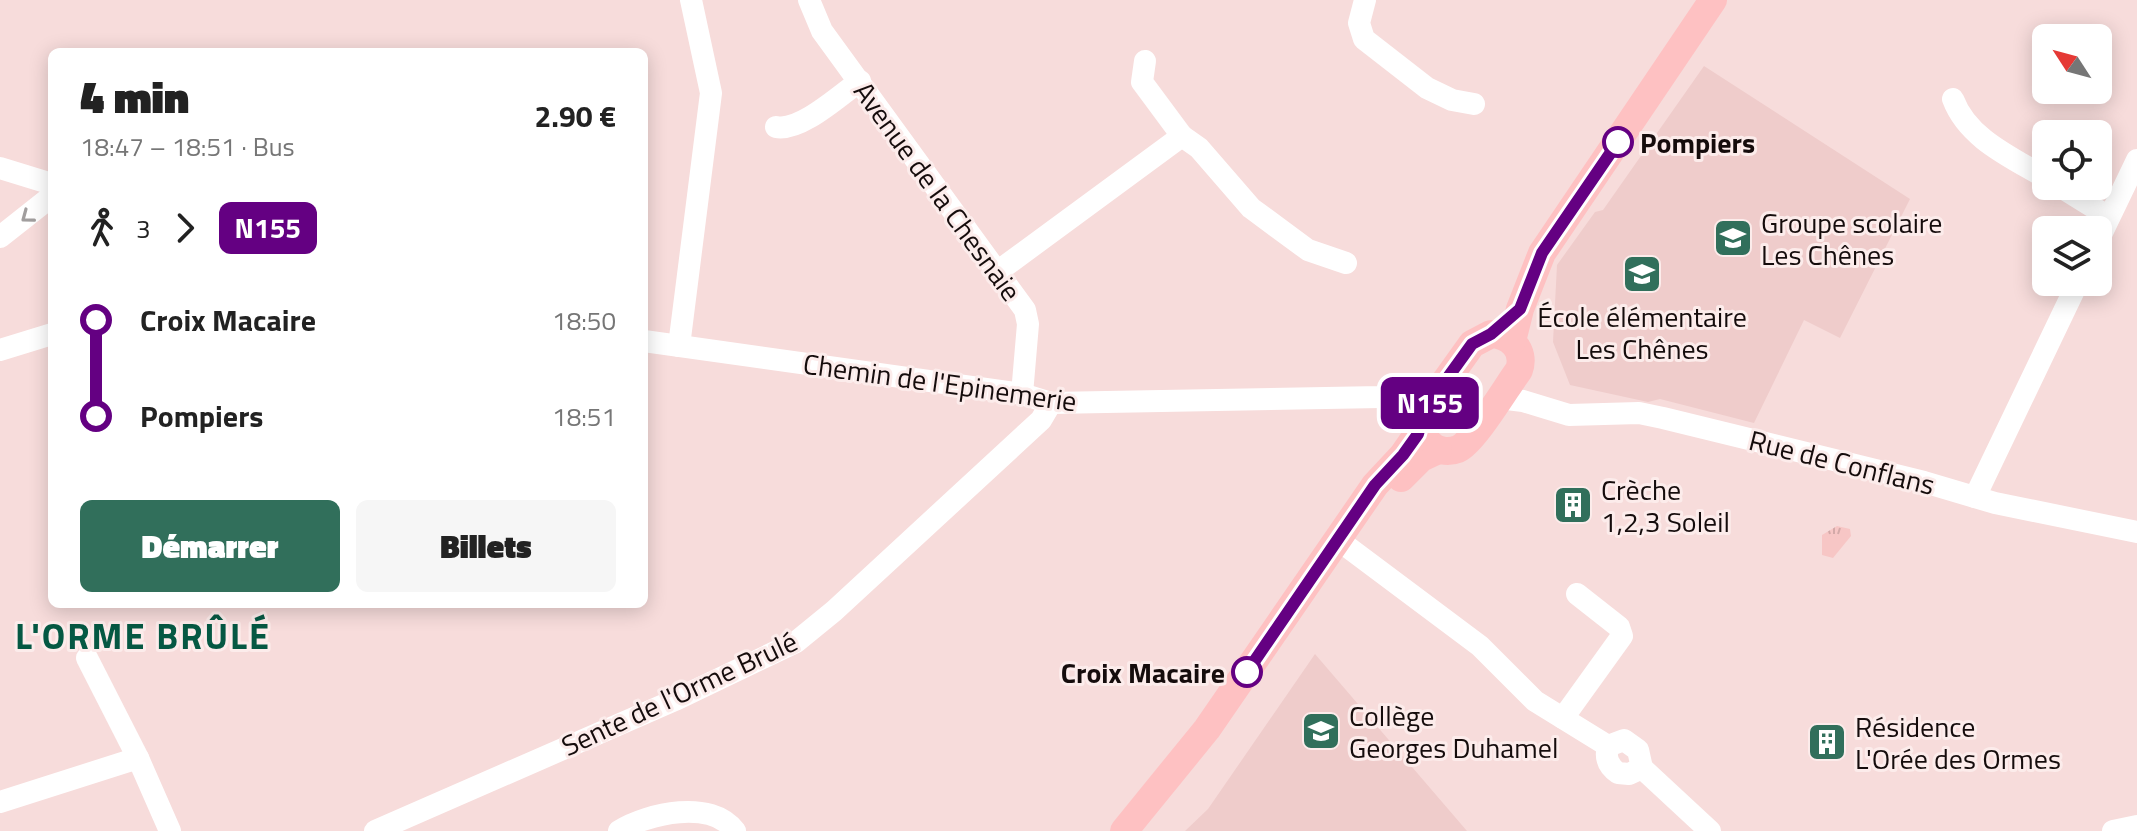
<!DOCTYPE html>
<html lang="fr">
<meta charset="utf-8">
<style>
body{margin:0;font-family:"Titillium Web",sans-serif;background:#f6f6f6;color:#222;height:100vh;display:flex;flex-direction:column;font-size:30px;white-space:nowrap}
*{box-sizing:border-box;margin:0}
p{font-size:26px;color:#767676}
.icon{flex:none;width:44px;height:44px;fill:none;stroke:currentColor;stroke-width:2;stroke-linecap:round;stroke-linejoin:round}
.map{position:relative;flex:1;overflow:hidden}
.panel{position:absolute;left:48px;top:48px;width:600px;height:560px;display:flex;flex-direction:column;background:#fff;border-radius:12px;box-shadow:0 4px 20px #0003}
.panel>*{flex:none}
.badge{padding:0 16px;border-radius:12px;font-size:28px;line-height:52px}
.needle{width:52px;rotate:306deg}
.buttons{position:absolute;left:2032px;top:24px;display:grid;gap:16px}
.buttons a{display:grid;place-items:center;width:80px;height:80px;border-radius:12px;background:#fff;box-shadow:0 4px 20px #0003;font-size:40px}
.map>.badge{position:absolute;translate:-50% -50%;box-shadow:0 0 0 4px #fff}
.legs{display:flex;align-items:center;gap:12px;height:88px;padding:0 32px;font-size:26px}
.legs p{margin-inline-start:auto}
.overview{display:flex;align-items:center;justify-content:space-between;height:136px;padding:0 32px}
h1{font-size:44px;font-weight:800;line-height:60px}
.button{display:flex;gap:16px;margin-top:auto;padding:16px 32px}
.button a{flex:1;height:92px;border-radius:12px;background:#316f5b;color:#fff;font-size:32px;font-weight:800;line-height:92px;text-align:center}
.button a+a{background:#f6f6f6;color:#222}
ul{padding:0 32px;list-style:none}
li{display:flex;align-items:center;gap:28px;height:96px;font-size:30px}
li i{display:grid;place-items:center;width:12px;height:100%;margin:0 10px;background:currentColor}
li i::after{content:'';width:20px;height:20px;margin:-10px;border:6px solid;border-radius:50%;background:#fff}
li p{margin-inline-start:auto}
li:first-child i{background:linear-gradient(#0000 50%,currentColor 0)}
li:last-child i{background:linear-gradient(currentColor 50%,#0000 0)}
.map>svg:first-child{display:block}
</style>
<div class="map">
<svg width="2137" height="831" viewBox="0 0 2137 831">
<defs>
<pattern id="park-tufts" width="24" height="20" patternUnits="userSpaceOnUse" patternTransform="scale(2)"><rect width="24" height="20" fill="#f7c6c5"/><path d="M3 7l-1-3M5 7V3M7 7l1-3M15 17l-1-3M17 17v-4M19 17l1-3" fill="none" stroke="#d3a9a8"/></pattern>
</defs>
<rect width="100%" height="100%" fill="#f7dcdb"/>
<g fill="#efcccb">
<polygon points="1704,66 1910,199 1840,338 1804,320 1754,423 1660,399 1648,402 1570,385 1553,342 1557,265 1595,212 1603,210"/>
<polygon points="1315,654 1467,831 1185,831 1208,809"/>
</g>
<polygon fill="url(#park-tufts)" points="1837,526 1850,529 1851,536 1833,558 1822,555 1822,535"/>
<g fill="none" stroke-linecap="round" stroke-linejoin="round">
<g stroke="#fff" stroke-width="22">
<polyline points="809,0 822,31 1025,310 1028,324 1022,394"/>
<polyline points="1365,0 1359,23 1364,39 1427,88 1452,100 1474,104"/>
<polyline points="1145,61 1142,82 1182,136"/>
<path d="M1953,99C1968,139 2011,157 2046,178"/>
<path d="M776,127C800,132 839,96 860,81"/>
<polyline points="0,168 52,184"/>
<polyline points="2059,186 2109,217"/>
<polyline points="0,237 52,196"/>
<polyline points="2098,241 2137,160"/>
<polyline points="997,272 1182,136 1199,148 1251,208 1308,250 1346,263"/>
<polyline points="644,341 1022,394 1051,403 1381,397 1437,393"/>
<polyline points="679,346 711,93 691,0"/>
<polyline points="0,350 52,334"/>
<polyline points="1499,398 1523,401 1569,415 1639,413 1663,418 1924,482 1995,503 2137,532"/>
<polyline points="1975,497 2078,282"/>
<polyline points="1337,539 1480,646 1535,701 1608,746"/>
<polyline points="87,658 138,758"/>
<polyline points="1563,718 1622,636 1619,627 1577,594"/>
<path d="M1624,740L1638,750L1642,768L1629,774L1618,773C1608,766 1605,757 1608,746Z"/>
<polyline points="1642,768 1710,831"/>
<polyline points="0,802 138,758 170,831"/>
<polyline points="375,831 675,700 796,642 834,611 1041,420 1051,403"/>
<path d="M619,831C648,813 712,799 735,831"/>
<polyline points="2113,831 2137,826"/>
</g>
<g stroke="#fec1c2" stroke-width="28">
<path d="M1491,334C1510,335 1526,350 1519,370C1507,386 1474,442 1458,449C1448,453 1436,451 1429,443C1420,435 1420,425 1422,414L1472,344Z"/>
<polyline points="1512,341 1520,309 1542,253 1713,0"/>
<polyline points="1401,478 1421,458 1438,450"/>
<polyline points="1124,831 1207,729 1375,485 1403,455 1421,429"/>
</g>
</g>
<defs><path id="oneway-chevron" d="M-2-3.5L2.5 0L-2 3.5" fill="none" stroke-width="1.6" stroke-linecap="round" stroke-linejoin="round" transform="scale(2)"/></defs>
<use stroke="#a19e9e" href="#oneway-chevron" transform="translate(27 217) rotate(143)"/>
<g fill="none" stroke-linecap="round" stroke-linejoin="round">
<g stroke="#fff" stroke-width="18">
<polyline id="line-1" points="1247,672 1375,485 1403,455 1418,434 1425,409 1472,344 1491,334 1520,309 1542,253 1618,142"/>
</g>
<use href="#line-1" stroke="#640082" stroke-width="12"/>
</g>
<defs>
<g id="school-square" transform="scale(2)"><rect x="-9" y="-9" width="18" height="18" rx="4" fill="#316f5b" stroke="#fceceb"/><path d="M0-5L7-2L0 1L-7-2ZM-4 1L0 2.5L4 1V4Q0 6-4 4Z" fill="#fff"/></g>
<g id="building-square" transform="scale(2)"><rect x="-9" y="-9" width="18" height="18" rx="4" fill="#316f5b" stroke="#fceceb"/><path d="M-4-6H4V6H1V3H-1V6H-4ZM-2.5-4.3h1.7v1.8h-1.7ZM.8-4.3h1.7v1.8H.8ZM-2.5-1h1.7V.8h-1.7ZM.8-1h1.7V.8H.8Z" fill="#fff"/></g>
</defs>
<g fill-rule="evenodd">
<use href="#school-square" x="1733" y="238"/>
<use href="#school-square" x="1642" y="274"/>
<use href="#building-square" x="1573" y="505"/>
<use href="#school-square" x="1321" y="731"/>
<use href="#building-square" x="1827" y="742"/>
</g>
<g fill="#fff" stroke="#640082" stroke-width="4">
<circle cx="1618" cy="142" r="14"/>
<circle cx="1247" cy="672" r="14"/>
</g>
<g text-anchor="middle" dominant-baseline="central" stroke-width="6" stroke-linejoin="round" paint-order="stroke">
<g font-size="28" font-weight="bold" fill="#150c0c" stroke="#fceceb" text-anchor="start">
<text x="1640" y="142">Pompiers</text>
<text x="1225" y="672" text-anchor="end">Croix Macaire</text>
</g>
<g font-size="28" fill="#150c0c" stroke="#fceceb">
<text transform="translate(938 191) rotate(54)">Avenue de la Chesnaie</text>
<text transform="translate(940 382) rotate(8)">Chemin de l'Epinemerie</text>
<text transform="translate(1842 462) rotate(14)">Rue de Conflans</text>
<text transform="translate(679 693) rotate(-25)">Sente de l'Orme Brulé</text>
</g>
<g font-size="28" fill="#150c0c" stroke="#fceceb" text-anchor="start">
<text x="1761" y="222">Groupe scolaire<tspan x="1761" dy="32">Les Chênes</tspan></text>
<text x="1642" y="316" text-anchor="middle">École élémentaire<tspan x="1642" dy="32">Les Chênes</tspan></text>
<text x="1601" y="489">Crèche<tspan x="1601" dy="32">1,2,3 Soleil</tspan></text>
<text x="1349" y="715">Collège<tspan x="1349" dy="32">Georges Duhamel</tspan></text>
<text x="1855" y="726">Résidence<tspan x="1855" dy="32">L'Orée des Ormes</tspan></text>
</g>
<g font-size="36" font-weight="bold" letter-spacing="2" fill="#055843" stroke="#fceceb">
<text x="143" y="635">L'ORME BRÛLÉ</text>
</g>
</g>
</svg>
<div class="buttons">
<a><svg class="needle" viewBox="-14 -14 28 28"><path d="M0-13l5 13h-10z" fill="#e53935"/><path d="M0 13l5-13h-10z" fill="#767676"/></svg></a>
<a><svg class="icon" aria-label="locate" viewBox="0 0 24 24"><circle cx="12" cy="12" r="6"/><path d="M12 2v4M12 18v4M2 12h4M18 12h4"/></svg></a>
<a><svg class="icon" aria-label="layers" viewBox="0 0 24 24"><path d="M12 4l9 5-9 5-9-5zM3 14l9 5 9-5"/></svg></a>
</div>
<b class="badge" style="left:1430px;top:403px;background:#640082;color:#fff">N155</b>
<section class="panel">
<div class="overview"><div><h1>4 min</h1><p>18:47 – 18:51 · Bus</p></div><b>2.90 €</b></div>
<div class="legs"><svg class="icon" aria-label="walk" viewBox="0 0 24 24"><circle cx="13" cy="4" r="2"/><path d="M13 8l-2 6 4 7M11 14l-3 7M7 12l3-4h3l4 4"/></svg>3<svg class="icon" aria-label="forward" viewBox="0 0 24 24"><path d="M9 5l7 7-7 7"/></svg><b class="badge" style="background:#640082;color:#fff">N155</b></div>
<ul>
<li><i style="color:#640082"></i><b>Croix Macaire</b><p>18:50</p></li>
<li><i style="color:#640082"></i><b>Pompiers</b><p>18:51</p></li>
</ul>
<div class="button"><a>Démarrer</a><a>Billets</a></div>
</section>
</div>
